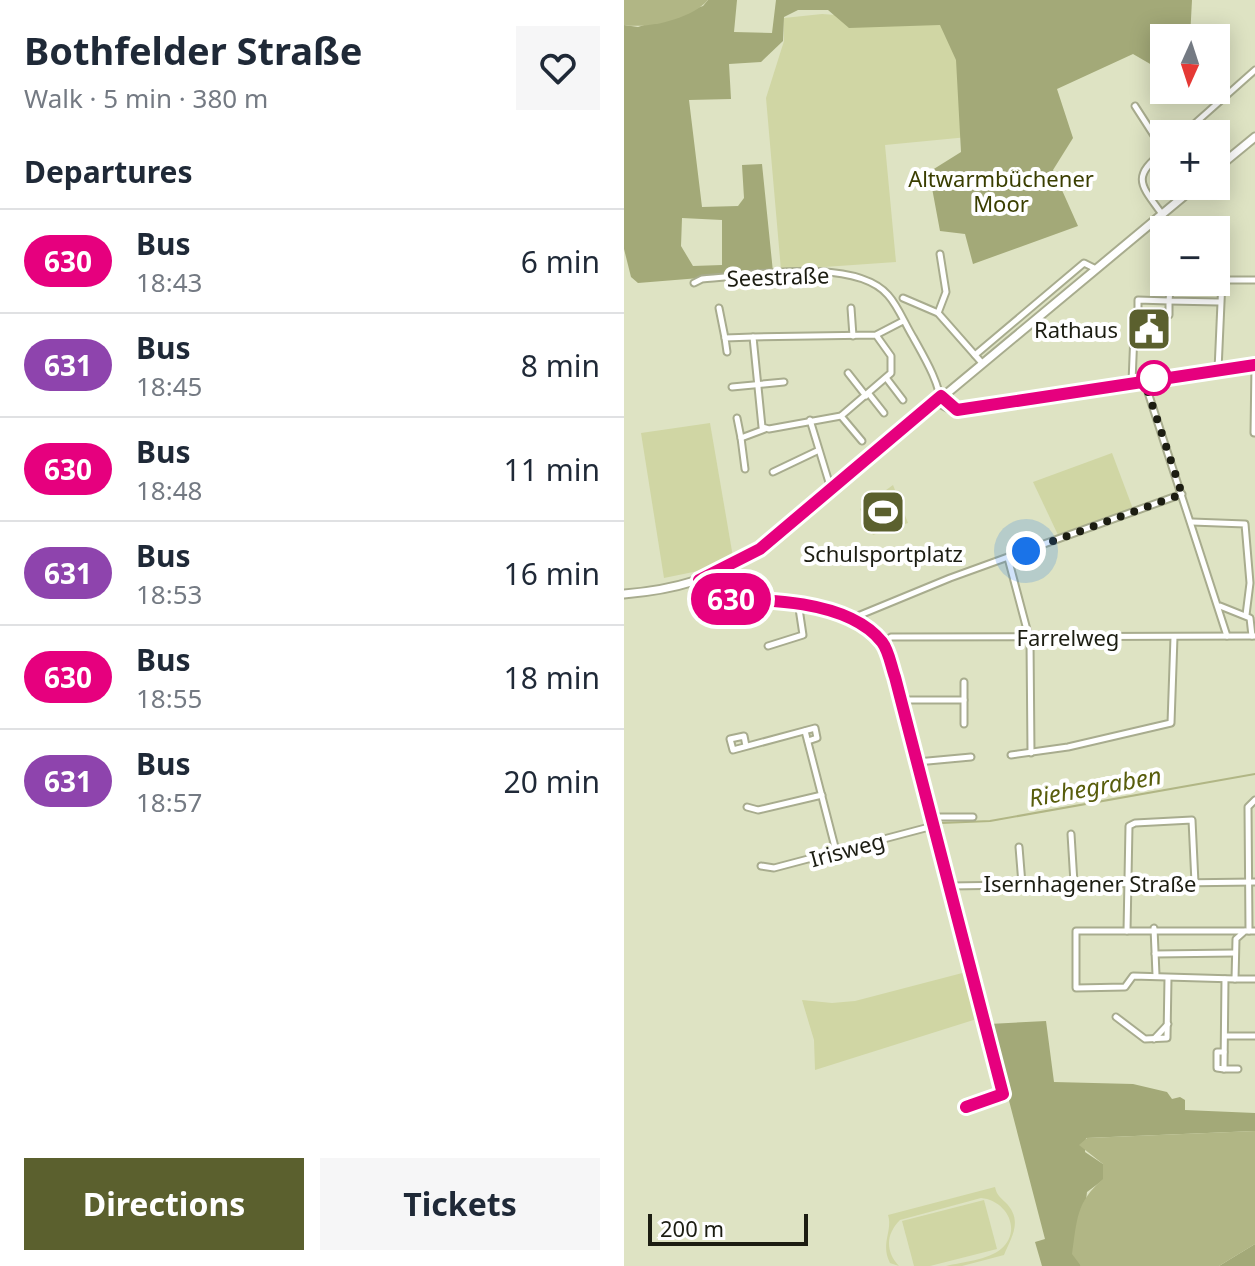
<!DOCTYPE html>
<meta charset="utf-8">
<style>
body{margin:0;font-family:"Noto Sans",sans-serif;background:#f6f6f7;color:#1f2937;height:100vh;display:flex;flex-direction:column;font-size:30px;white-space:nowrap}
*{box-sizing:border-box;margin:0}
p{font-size:26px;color:#747a83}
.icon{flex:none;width:44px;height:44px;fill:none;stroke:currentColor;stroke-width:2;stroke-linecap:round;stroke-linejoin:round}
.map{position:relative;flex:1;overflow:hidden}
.panel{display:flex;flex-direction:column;background:#fff;width:624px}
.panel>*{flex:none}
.badge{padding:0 16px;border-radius:26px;font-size:28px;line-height:52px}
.needle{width:52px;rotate:183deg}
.controls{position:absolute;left:526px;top:24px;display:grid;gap:16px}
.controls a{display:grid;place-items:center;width:80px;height:80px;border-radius:0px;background:#fff;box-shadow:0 4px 20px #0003;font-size:40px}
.scale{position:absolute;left:24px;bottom:20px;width:160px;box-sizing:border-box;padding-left:8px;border:4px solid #1c1d12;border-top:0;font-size:22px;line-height:28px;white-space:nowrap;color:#1c1d12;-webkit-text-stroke:6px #fff;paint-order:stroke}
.you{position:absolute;width:40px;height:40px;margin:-20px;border:6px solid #fff;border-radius:50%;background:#1a73e8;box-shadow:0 0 0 12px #1a73e833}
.map>.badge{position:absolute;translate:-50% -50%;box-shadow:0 0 0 4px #fff}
h2{padding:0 24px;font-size:30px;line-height:72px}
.round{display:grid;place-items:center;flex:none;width:84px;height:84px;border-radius:0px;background:#f6f6f7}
.overview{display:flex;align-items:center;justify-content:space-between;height:136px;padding:0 24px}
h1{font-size:38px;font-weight:700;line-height:60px}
.cta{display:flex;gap:16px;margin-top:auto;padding:16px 24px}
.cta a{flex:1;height:92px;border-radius:0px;background:#5b602e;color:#fff;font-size:32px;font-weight:700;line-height:92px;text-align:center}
.cta a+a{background:#f6f6f7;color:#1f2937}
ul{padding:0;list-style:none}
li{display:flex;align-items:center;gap:24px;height:104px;padding:0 24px;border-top:2px solid #e0e1e3}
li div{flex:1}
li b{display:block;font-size:30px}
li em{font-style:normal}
li .badge{min-width:88px;font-weight:700;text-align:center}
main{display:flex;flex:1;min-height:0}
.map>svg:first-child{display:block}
</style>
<main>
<section class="panel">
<div class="overview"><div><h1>Bothfelder Straße</h1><p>Walk · 5 min · 380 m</p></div><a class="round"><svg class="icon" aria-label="heart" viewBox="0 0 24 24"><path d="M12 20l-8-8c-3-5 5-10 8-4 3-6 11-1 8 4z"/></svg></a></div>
<h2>Departures</h2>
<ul>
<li><span class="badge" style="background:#e6007e;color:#fff">630</span><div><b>Bus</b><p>18:43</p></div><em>6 min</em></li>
<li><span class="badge" style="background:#8e44ad;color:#fff">631</span><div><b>Bus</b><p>18:45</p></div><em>8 min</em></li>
<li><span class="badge" style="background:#e6007e;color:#fff">630</span><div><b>Bus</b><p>18:48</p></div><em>11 min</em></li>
<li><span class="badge" style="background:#8e44ad;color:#fff">631</span><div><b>Bus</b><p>18:53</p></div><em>16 min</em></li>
<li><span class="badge" style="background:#e6007e;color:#fff">630</span><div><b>Bus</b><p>18:55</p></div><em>18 min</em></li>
<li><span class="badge" style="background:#8e44ad;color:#fff">631</span><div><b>Bus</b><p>18:57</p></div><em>20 min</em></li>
</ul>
<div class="cta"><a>Directions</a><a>Tickets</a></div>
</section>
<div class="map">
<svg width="631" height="1266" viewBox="0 0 631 1266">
<rect width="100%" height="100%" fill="#dee3c3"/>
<g fill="#d0d6a4">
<polygon points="198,14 330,23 344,137 261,145 272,262 157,270 142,98 160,41 160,18"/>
<polygon points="86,423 109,557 79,570 40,578 17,433"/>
<polygon points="488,453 509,509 435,537 409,482"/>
<polygon points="269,485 284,523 249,535 236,509"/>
<polygon points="346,971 359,1017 191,1070 190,1040 178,1000 208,1003 231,1001"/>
<path d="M371,1187C373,1195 375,1196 381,1202C400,1220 387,1238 380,1255L338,1266H322C338,1262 364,1260 377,1249C399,1230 382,1200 357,1198L276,1220C262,1234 261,1251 275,1266L266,1263C256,1244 269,1231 264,1215Z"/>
<polygon points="360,1200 373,1249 306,1266 290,1266 278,1221"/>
</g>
<g fill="#a3a978" fill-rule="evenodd">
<path d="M84,0H113L110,32L148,33L152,0H568L566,38H540V72L509,54L433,89L449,138L429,170L454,226L349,264L341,234L316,231L305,172L337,152L332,60L316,25L225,28L204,10H174L160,17L159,41L137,62L105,64L107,99L65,100L78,207L114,206L120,198L118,165L138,164L149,272L14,283L7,277L0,249V25L14,27L79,6ZM58,218L98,220V265L69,266L57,246Z"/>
<polygon points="422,1021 430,1082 509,1084 543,1092 548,1099 556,1097 561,1100 561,1110 631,1113 631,1131 462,1138 461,1152 479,1164 479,1180 463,1192 455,1260 457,1266 418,1266 411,1242 421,1239 365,1024"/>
<polygon points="631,1244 631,1266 595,1266"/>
</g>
<g fill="#b1b685">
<path d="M0,0H84C67,19 24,29 0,25Z"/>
<path d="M631,1131V1244L595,1266H457L448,1254C453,1220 452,1202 479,1179V1164L455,1145L463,1138Z"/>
</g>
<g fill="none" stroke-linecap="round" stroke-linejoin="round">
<polyline stroke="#b1b685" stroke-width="2" points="317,823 366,821 631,774"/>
<polyline stroke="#b7bba0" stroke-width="5" stroke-dasharray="5 2.5" stroke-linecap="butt" points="510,333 510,320"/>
<g stroke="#a8ac8e" stroke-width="9">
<g id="minor">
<polyline points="511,106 540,151"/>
<polyline points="559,134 631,70"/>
<path d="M538,214C516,184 507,177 540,151"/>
<path d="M70,283L78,279C125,276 230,256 264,295C274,306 281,324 289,337C300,357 316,383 317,405L329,411L631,365"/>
<polyline points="546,289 545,301 595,302"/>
<polyline points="279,298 314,313 358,363"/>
<polygon points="514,300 545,301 545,315 514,314"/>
<polyline points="95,308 101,338"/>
<polyline points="227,308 229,336"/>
<polyline points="314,313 322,292 316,254"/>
<polyline points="252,335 267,356 267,373 217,416 145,429 138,427 129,337 252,335 279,321"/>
<polyline points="103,352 101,338 129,337"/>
<polyline points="351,355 460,263 472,269"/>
<polyline points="594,370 598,280 631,280"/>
<polyline points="224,373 242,396"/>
<polyline points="263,379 279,400"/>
<polyline points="520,380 603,636"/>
<polyline points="508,382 510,333"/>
<polyline points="108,387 160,382"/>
<polyline points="245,394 260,413"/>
<polyline points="319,398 333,410"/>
<polyline points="217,416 238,441"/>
<polyline points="113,418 117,438 141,429"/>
<polyline points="186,420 207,489"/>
<polyline points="630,433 631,365"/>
<polyline points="117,438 121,469"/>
<polyline points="149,472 193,451"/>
<polyline points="568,522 621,524 626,583 622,615"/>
<polyline points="384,558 406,641 407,753"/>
<path d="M75,580L89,599C151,599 210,601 259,643L325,886L631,882"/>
<polyline points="596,606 626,618 628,636"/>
<polyline points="224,620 326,578 558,494"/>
<polyline points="259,643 267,637 631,636"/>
<polyline points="144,646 179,635 174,602"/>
<polyline points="340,682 340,700"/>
<polyline points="277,700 340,700 340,724"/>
<polyline points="181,731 212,851"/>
<polyline points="122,746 120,736 106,739 109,750 191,728 193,738 184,741"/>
<polyline points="387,755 444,747 547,723 550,637"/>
<polyline points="293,762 347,757"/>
<polyline points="123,807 134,810 198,795"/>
<polyline points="307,817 349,817"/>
<polyline points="447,834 450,883"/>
<polyline points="395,847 398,884"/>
<polyline points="137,866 150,868 309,826"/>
<polyline points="530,928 532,975"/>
<polyline points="503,931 505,826 511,823 568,820 571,883"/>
<polyline points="621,931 612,939 611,979 509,976 501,987 452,988 452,931 631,931"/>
<polyline points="625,931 624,807 631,800"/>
<polyline points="531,954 611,953"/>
<polyline points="601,979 600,1069 614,1069"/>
<polyline points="611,979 631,979"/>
<polyline points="492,1017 521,1039 543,1038 544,978"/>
<polyline points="601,1036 631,1036"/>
<polyline points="530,1039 544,1024"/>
<polyline points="600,1069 593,1068 593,1052 600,1052"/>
</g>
</g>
<g stroke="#a8ac8e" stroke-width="11">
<g id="secondary">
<polyline points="592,169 631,137"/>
<path d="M0,594C50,590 94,578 136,549L572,186"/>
</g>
</g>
<use href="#minor" stroke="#fff" stroke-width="5"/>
<use href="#secondary" stroke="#fff" stroke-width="7"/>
</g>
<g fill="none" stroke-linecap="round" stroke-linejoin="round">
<g stroke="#fff" stroke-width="18">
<path id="line" d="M342,1107L379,1094L271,677C267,666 265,651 258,642C224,599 138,599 89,599L75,580L136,549L317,396L333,410L631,365"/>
</g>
<use href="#line" stroke="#e6007e" stroke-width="12"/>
<polyline stroke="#1c1d12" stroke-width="8" stroke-dasharray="0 14.4" points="402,551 558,494 520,380 530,378"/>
</g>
<defs>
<g id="civic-square" transform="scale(2.3)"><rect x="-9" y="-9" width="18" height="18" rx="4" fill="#5b602e" stroke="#fff"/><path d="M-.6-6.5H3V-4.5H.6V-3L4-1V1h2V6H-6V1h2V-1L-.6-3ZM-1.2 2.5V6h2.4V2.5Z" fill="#fff"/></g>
<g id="stadium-square" transform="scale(2.3)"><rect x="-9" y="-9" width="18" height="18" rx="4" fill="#5b602e" stroke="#fff"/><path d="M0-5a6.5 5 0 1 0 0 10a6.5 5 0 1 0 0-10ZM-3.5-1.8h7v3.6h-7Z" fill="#fff"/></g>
</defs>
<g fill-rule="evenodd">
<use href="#civic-square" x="525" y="329"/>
<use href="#stadium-square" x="259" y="512"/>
</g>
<circle fill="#fff" stroke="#e6007e" stroke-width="4" cx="530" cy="378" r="16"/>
<g text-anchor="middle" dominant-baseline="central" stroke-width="8" stroke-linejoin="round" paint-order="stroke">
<g font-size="22" fill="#3a3e00" stroke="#fff">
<text x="377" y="178">Altwarmbüchener<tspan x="377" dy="25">Moor</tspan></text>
</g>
<g font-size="22" fill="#1c1d12" stroke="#fff">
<text transform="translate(154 276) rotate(-2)">Seestraße</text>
<text x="444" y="637">Farrelweg</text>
<text transform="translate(223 849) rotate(-15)">Irisweg</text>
<text x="466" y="883">Isernhagener Straße</text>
</g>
<g font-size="22" fill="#1c1d12" stroke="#fff" text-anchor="end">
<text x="494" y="329">Rathaus</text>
<text x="259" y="553" text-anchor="middle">Schulsportplatz</text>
</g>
<g font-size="24" font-style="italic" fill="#585d0c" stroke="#fff">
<text transform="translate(471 786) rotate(-10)">Riehegraben</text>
</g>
</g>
</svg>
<div class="controls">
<a><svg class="needle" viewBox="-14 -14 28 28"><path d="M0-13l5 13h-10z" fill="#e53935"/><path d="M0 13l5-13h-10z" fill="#747a83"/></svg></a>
<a>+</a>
<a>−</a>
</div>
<div class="scale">200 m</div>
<div class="you" style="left:402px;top:551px"></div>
<b class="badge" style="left:107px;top:599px;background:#e6007e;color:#fff">630</b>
</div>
</main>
